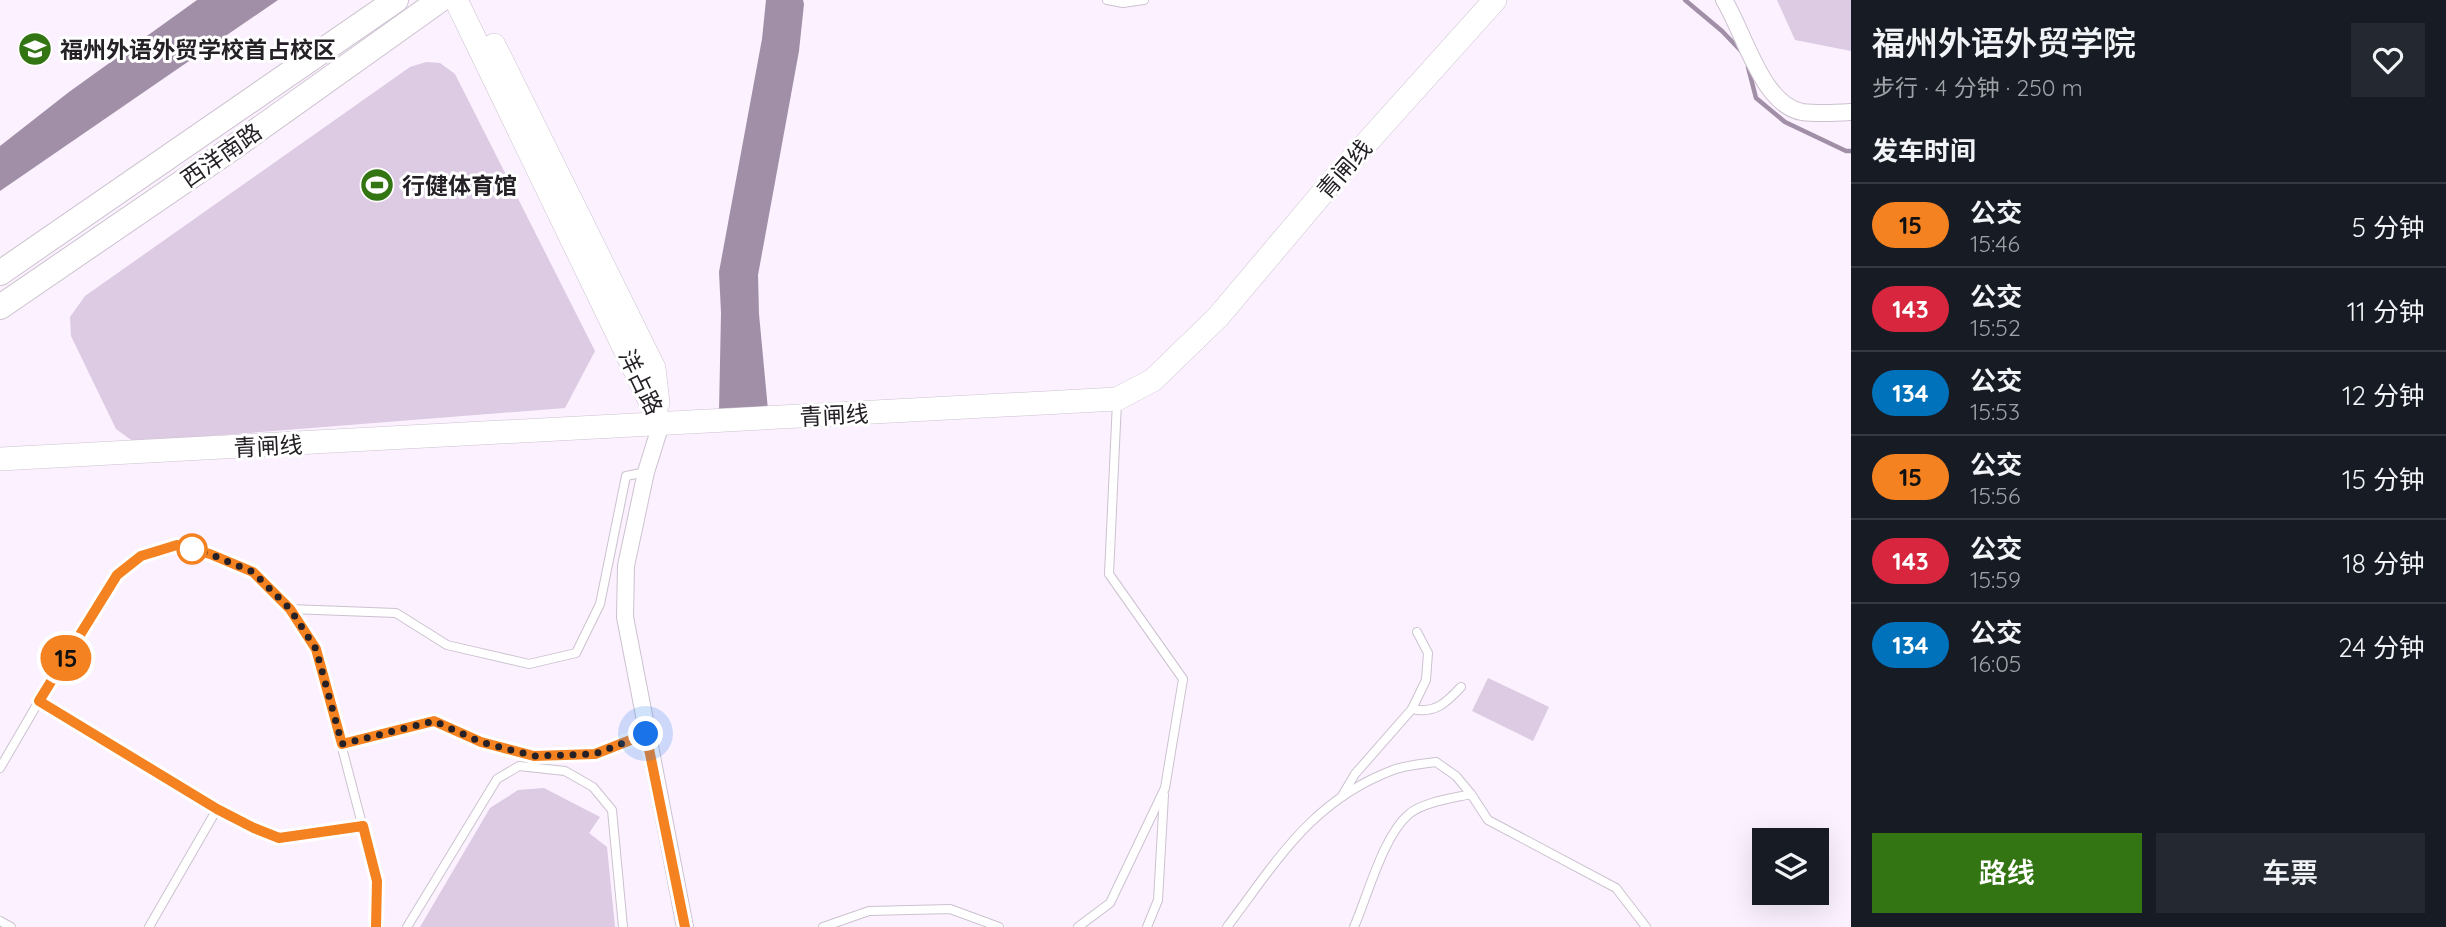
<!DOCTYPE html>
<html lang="zh">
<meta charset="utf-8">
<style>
body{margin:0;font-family:Quicksand,"Noto Sans SC",sans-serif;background:#242831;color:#f1f3f6;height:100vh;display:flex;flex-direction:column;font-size:26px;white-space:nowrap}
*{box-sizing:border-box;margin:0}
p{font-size:23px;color:#9ea1a6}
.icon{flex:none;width:38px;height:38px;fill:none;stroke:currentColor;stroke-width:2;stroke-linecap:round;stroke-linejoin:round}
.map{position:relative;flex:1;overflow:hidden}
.side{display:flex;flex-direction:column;background:#171b24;width:595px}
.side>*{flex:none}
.badge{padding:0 14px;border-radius:23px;font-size:24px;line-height:46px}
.fabs{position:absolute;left:1752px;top:828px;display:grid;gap:14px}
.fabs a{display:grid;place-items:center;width:77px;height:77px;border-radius:0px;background:#171b24;box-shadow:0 7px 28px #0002;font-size:35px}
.you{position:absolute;width:35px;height:35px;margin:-18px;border:5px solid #fff;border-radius:50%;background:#1a73e8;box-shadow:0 0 0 10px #1a73e833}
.map>.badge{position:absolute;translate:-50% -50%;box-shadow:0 0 0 4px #fff}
h2{padding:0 21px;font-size:26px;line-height:63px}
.round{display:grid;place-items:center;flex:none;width:74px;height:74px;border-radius:0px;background:#242831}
.summary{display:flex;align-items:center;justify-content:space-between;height:119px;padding:0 21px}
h1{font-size:33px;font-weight:600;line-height:52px}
.action{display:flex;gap:14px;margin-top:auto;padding:14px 21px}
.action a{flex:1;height:80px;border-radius:0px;background:#337513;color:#fff;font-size:28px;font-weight:600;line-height:80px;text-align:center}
.action a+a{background:#242831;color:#f1f3f6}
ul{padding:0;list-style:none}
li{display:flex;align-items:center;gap:21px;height:84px;padding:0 21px;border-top:2px solid #363941}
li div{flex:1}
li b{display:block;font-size:26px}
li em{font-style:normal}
li .badge{min-width:77px;font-weight:700;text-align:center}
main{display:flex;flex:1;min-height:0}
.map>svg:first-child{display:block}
</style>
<main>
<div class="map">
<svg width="1851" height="927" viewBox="0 0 1851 927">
<rect width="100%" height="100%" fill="#fbf1ff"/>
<g fill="#ddcae3">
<polygon points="1777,0 1851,0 1851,51 1795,40"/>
<polygon points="426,62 440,63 455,74 595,351 565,408 134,442 116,429 71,336 70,317 85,296 410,67"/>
<polygon points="1488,678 1549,707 1533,741 1472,711"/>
<polygon points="544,788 600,817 589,833 607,847 615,927 420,927 490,808 518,790"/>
</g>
<g fill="#a18ea7">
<polygon points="197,0 278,0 0,191 0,146 69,92"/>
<polygon points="766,0 803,0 804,4 799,51 758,275 759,314 768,410 719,412 721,313 719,272 762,39"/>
</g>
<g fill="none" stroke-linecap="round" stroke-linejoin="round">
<g stroke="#a18ea7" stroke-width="4.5">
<polyline points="1685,0 1722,31 1742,52"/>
<polyline points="1748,67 1756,98 1785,122 1846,151 1851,151"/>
</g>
<g stroke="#ccc2cf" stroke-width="10">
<g id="lane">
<polyline points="1107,0 1123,3 1144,0"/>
<polyline points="290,609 396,613 447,645 529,664 576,653 600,604 626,476 646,472"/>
<path d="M1412,709C1435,714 1446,703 1461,687"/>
<polyline points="342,744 434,721 481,742 534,756 595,754 646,734"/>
<polyline points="0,768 39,701"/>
<polyline points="1342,796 1355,774 1412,709 1426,680 1428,653 1417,632"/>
<polyline points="363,826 279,838 254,828 217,809 39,701 117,575 141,556 177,545 210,554 252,572 290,609 316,649 377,881 376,927"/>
<polyline points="0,921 11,927"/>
<polyline points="149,927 217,809"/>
<polyline points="407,927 497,779 519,766 565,771 593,787 612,810 623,927"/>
<polyline points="823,927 869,911 950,909 999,927"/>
<polyline points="1078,927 1110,903 1165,788 1183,679 1109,574 1117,402"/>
<polyline points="1147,927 1158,900 1164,795"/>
<path d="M1227,927C1277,861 1311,801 1393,770C1406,765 1422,764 1436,762L1456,776L1471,794L1488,820L1616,888L1646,927"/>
<path d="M1354,927C1368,895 1383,836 1409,814C1423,802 1454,798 1471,794"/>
</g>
</g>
<g stroke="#ccc2cf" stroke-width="18">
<g id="street">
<path d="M1724,0C1744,32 1762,105 1802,112C1817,114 1836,113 1851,112"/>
<polyline points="661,424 646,472 626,566 625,617 685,927"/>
</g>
</g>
<g stroke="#ccc2cf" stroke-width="24">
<g id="secondary">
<polyline points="456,0 661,424"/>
<polyline points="494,45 654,368 658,403"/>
<polyline points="0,459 1117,399 1153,380 1218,317 1336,177 1495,0"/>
</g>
</g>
<g stroke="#ccc2cf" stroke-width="26">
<g id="primary">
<polyline points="0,273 396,0"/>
<polyline points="0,307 231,149 440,0"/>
</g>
</g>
<use href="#lane" stroke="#fff" stroke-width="8"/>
<use href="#street" stroke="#fff" stroke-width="16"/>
<use href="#secondary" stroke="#fff" stroke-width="23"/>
<use href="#primary" stroke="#fff" stroke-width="24"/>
</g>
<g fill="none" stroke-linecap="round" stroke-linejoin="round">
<g stroke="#fff" stroke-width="16">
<polyline id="line" points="376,927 377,881 363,826 279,838 254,828 217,809 39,701 117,575 141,556 177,545 210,554 253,572 290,609 316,649 342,744 434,721 481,742 534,756 595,754 646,734 685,927"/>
</g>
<use href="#line" stroke="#f58220" stroke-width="10"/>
<polyline stroke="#252126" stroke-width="7" stroke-dasharray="0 12.6" points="192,549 210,554 253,572 290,609 316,649 342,744 434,721 481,742 534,756 595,754 646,734"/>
</g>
<defs>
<g id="university-disc" transform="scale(1.75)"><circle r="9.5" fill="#337513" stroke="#fff"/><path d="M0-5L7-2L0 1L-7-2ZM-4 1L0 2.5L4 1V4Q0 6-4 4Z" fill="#fff"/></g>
<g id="stadium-disc" transform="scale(1.75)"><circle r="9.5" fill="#337513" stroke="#fff"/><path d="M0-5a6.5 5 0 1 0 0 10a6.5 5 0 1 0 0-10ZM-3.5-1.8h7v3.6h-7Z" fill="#fff"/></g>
</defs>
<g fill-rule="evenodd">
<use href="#university-disc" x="35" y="49"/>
<use href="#stadium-disc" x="377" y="185"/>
</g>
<circle fill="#fff" stroke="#f58220" stroke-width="3.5" cx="192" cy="549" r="14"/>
<g text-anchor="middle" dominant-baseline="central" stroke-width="6" stroke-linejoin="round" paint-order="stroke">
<g font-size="23" font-weight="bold" fill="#252126" stroke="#fff" text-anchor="start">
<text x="60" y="49">福州外语外贸学校首占校区</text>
<text x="402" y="185">行健体育馆</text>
</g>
<g font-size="23" fill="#252126" stroke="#fff">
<text transform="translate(221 155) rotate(-35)">西洋南路</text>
<text transform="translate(1344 169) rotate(-49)">青闸线</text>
<text transform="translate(641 382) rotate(64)">洋占路</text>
<text transform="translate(834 415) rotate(-3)">青闸线</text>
<text transform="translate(268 446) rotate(-3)">青闸线</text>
</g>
</g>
</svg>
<div class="fabs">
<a><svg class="icon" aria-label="layers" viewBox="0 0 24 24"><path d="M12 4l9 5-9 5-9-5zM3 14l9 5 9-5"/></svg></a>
</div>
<div class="you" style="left:646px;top:734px"></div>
<b class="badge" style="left:66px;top:658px;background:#f58220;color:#111">15</b>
</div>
<section class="side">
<div class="summary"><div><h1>福州外语外贸学院</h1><p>步行 · 4 分钟 · 250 m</p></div><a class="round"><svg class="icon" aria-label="heart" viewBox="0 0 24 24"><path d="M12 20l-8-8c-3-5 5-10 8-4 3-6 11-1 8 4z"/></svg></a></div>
<h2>发车时间</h2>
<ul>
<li><span class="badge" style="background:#f58220;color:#111">15</span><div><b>公交</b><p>15:46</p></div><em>5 分钟</em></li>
<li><span class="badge" style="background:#d7263d;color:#fff">143</span><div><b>公交</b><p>15:52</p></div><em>11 分钟</em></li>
<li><span class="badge" style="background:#0072bc;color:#fff">134</span><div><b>公交</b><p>15:53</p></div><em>12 分钟</em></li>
<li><span class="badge" style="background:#f58220;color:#111">15</span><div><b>公交</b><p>15:56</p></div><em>15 分钟</em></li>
<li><span class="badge" style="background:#d7263d;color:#fff">143</span><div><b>公交</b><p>15:59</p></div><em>18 分钟</em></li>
<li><span class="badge" style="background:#0072bc;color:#fff">134</span><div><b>公交</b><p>16:05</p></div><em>24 分钟</em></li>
</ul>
<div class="action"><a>路线</a><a>车票</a></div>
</section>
</main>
